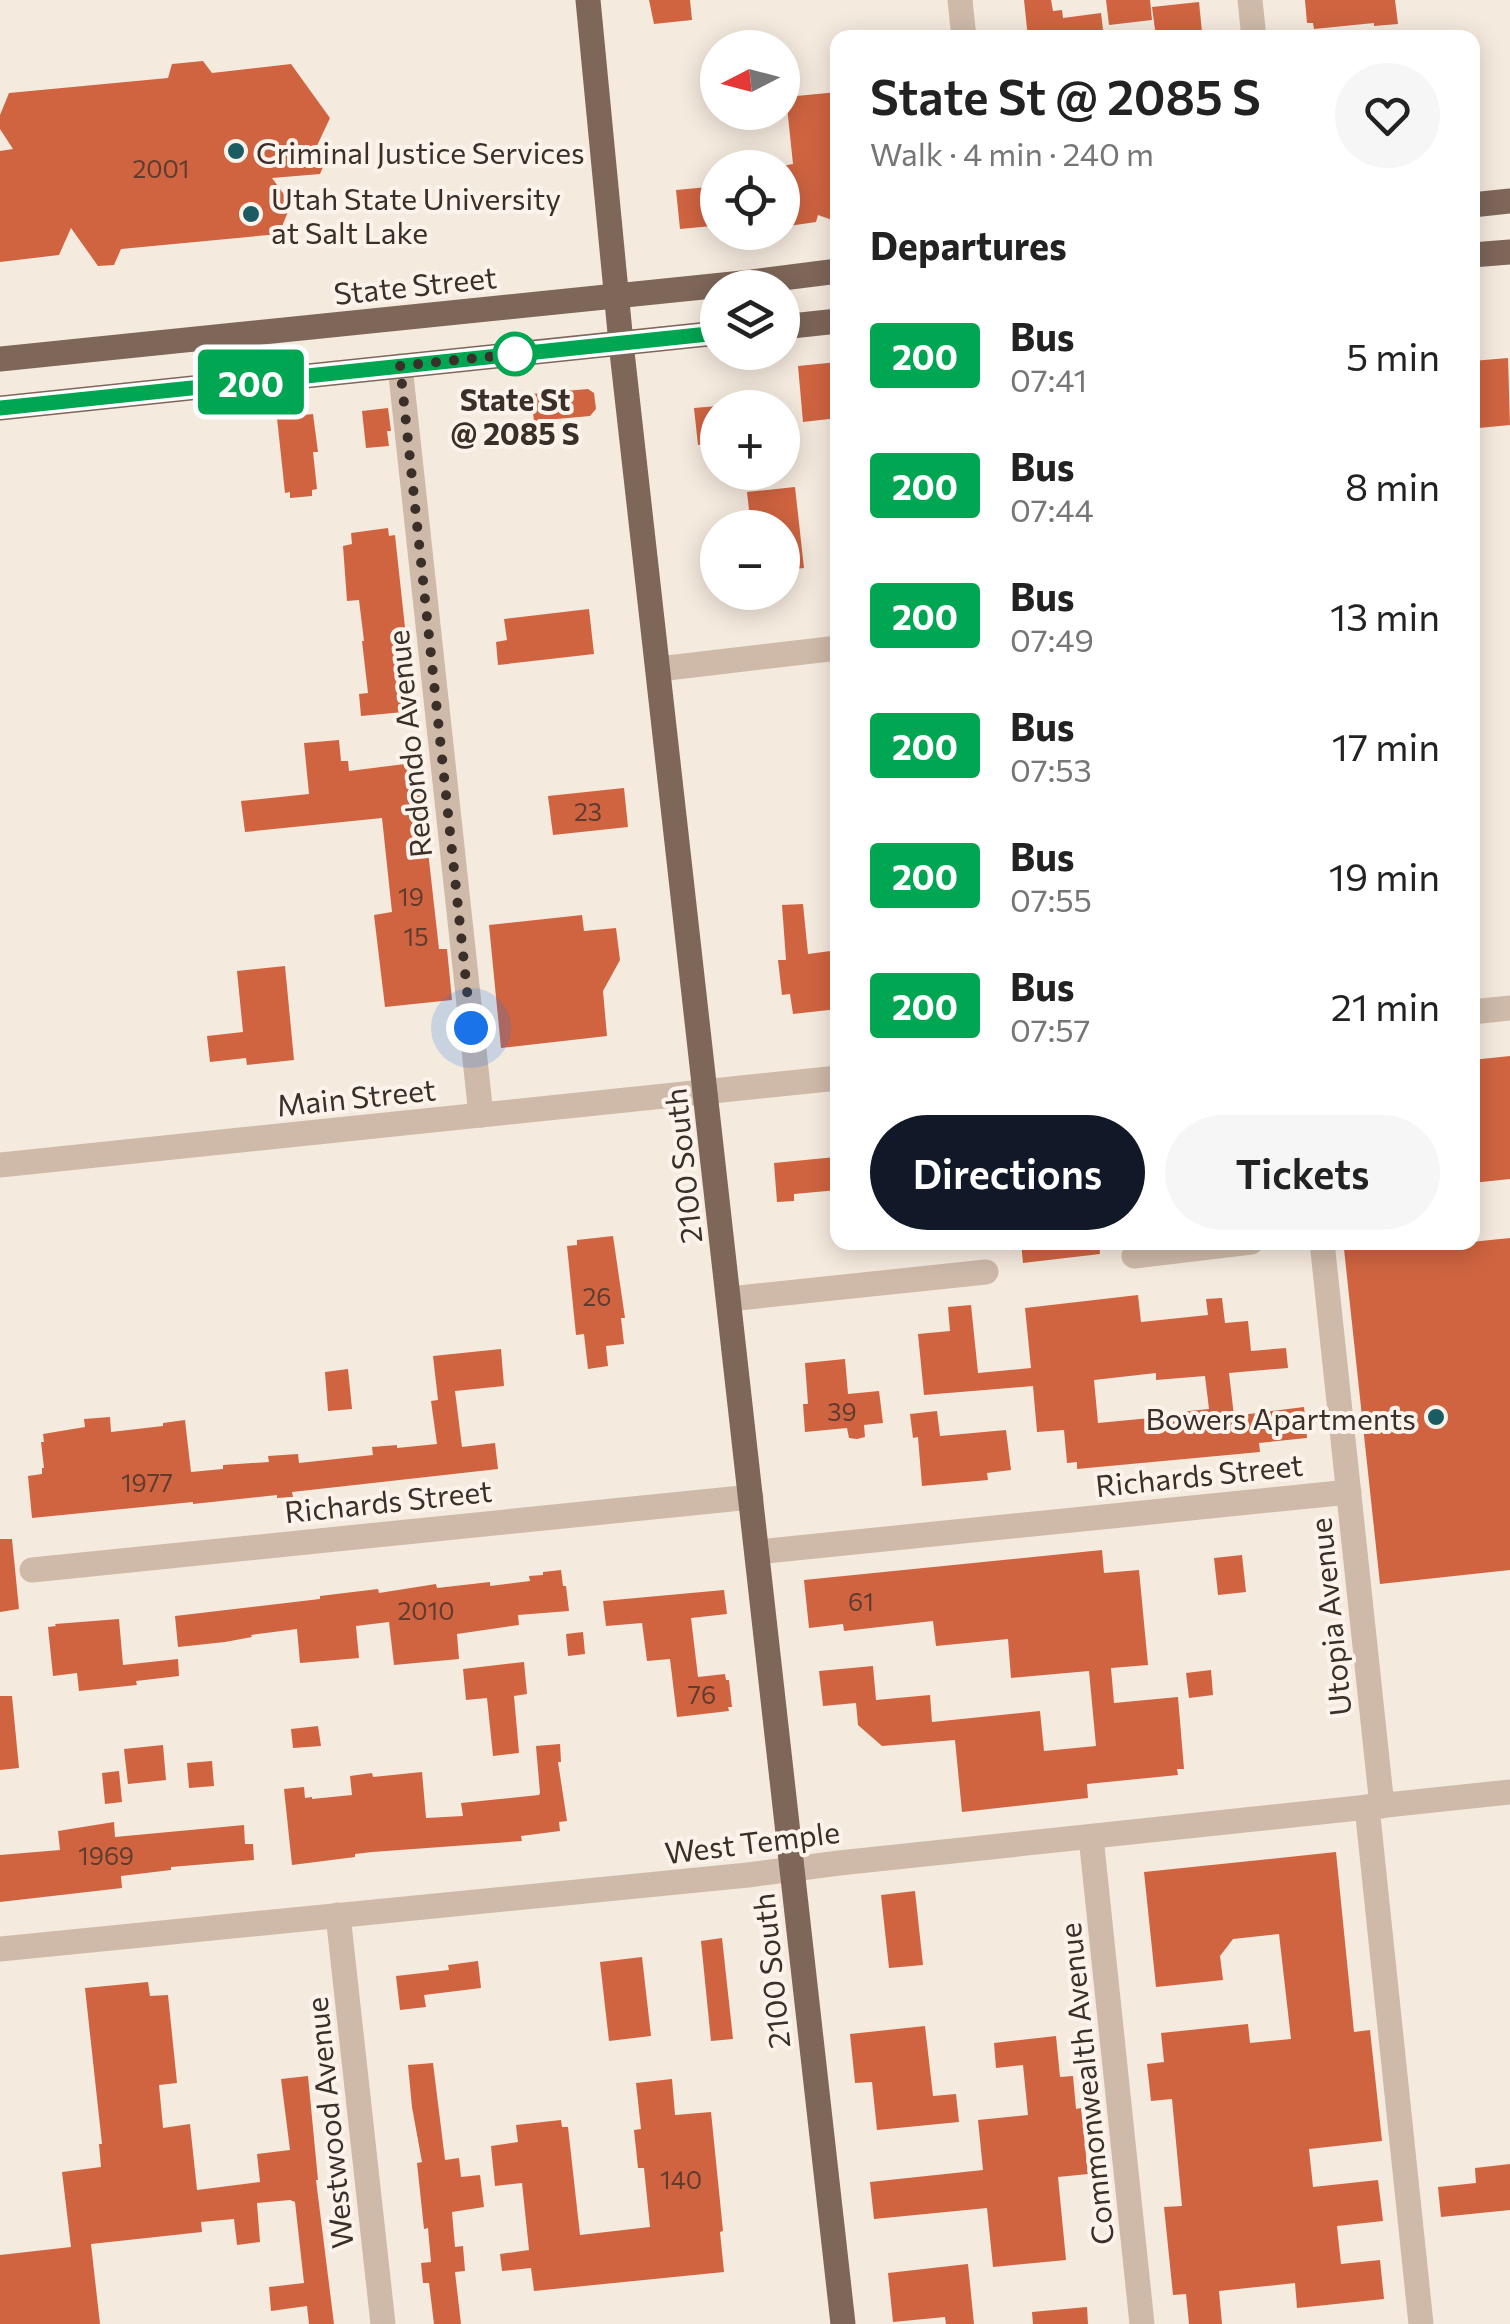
<!DOCTYPE html>
<meta charset="utf-8">
<style>
body{margin:0;font-family:Commissioner,sans-serif;background:#f6f6f6;color:#222;height:100vh;display:flex;flex-direction:column;font-size:38px;white-space:nowrap}
*{box-sizing:border-box;margin:0}
p{font-size:32px;color:#767676}
.icon{flex:none;width:55px;height:55px;fill:none;stroke:currentColor;stroke-width:2;stroke-linecap:round;stroke-linejoin:round}
.map{position:relative;flex:1;overflow:hidden}
.panel{position:absolute;left:830px;top:30px;width:650px;height:1220px;display:flex;flex-direction:column;background:#fff;border-radius:20px;box-shadow:0 5px 25px #0003}
.panel>*{flex:none}
.badge{padding:0 20px;border-radius:8px;font-size:35px;line-height:65px}
.needle{width:65px;rotate:264deg}
.buttons{position:absolute;left:700px;top:30px;display:grid;gap:20px}
.buttons a{display:grid;place-items:center;width:100px;height:100px;border-radius:50%;background:#fff;box-shadow:0 5px 25px #0003;font-size:50px}
.you{position:absolute;width:50px;height:50px;margin:-25px;border:8px solid #fff;border-radius:50%;background:#1a73e8;box-shadow:0 0 0 15px #1a73e833}
.map>.badge{position:absolute;translate:-50% -50%;box-shadow:0 0 0 5px #fff}
h2{padding:0 40px;font-size:38px;line-height:90px}
.round{display:grid;place-items:center;flex:none;width:105px;height:105px;border-radius:52px;background:#f6f6f6}
.headline{display:flex;align-items:center;justify-content:space-between;height:170px;padding:0 40px}
h1{font-size:48px;font-weight:600;line-height:75px}
.primary-button{display:flex;gap:20px;margin-top:auto;padding:20px 40px}
.primary-button a{flex:1;height:115px;border-radius:60px;background:#111827;color:#fff;font-size:40px;font-weight:600;line-height:115px;text-align:center}
.primary-button a+a{background:#f6f6f6;color:#222}
ul{padding:0;list-style:none}
li{display:flex;align-items:center;gap:30px;height:130px;padding:0 40px}
li div{flex:1}
li b{display:block;font-size:38px}
li em{font-style:normal}
li .badge{min-width:110px;font-weight:700;text-align:center}
.map>svg:first-child{display:block}
</style>
<div class="map">
<svg width="1510" height="2324" viewBox="0 0 1510 2324">
<rect width="100%" height="100%" fill="#f5eade"/>
<g fill="#d06441" fill-rule="evenodd">
<polygon points="649,0 690,0 692,20 654,24"/>
<polygon points="1024,0 1051,0 1053,11 1062,10 1063,18 1101,13 1104,38 1028,38"/>
<polygon points="1106,0 1150,0 1152,20 1109,25"/>
<polygon points="1305,0 1395,0 1398,24 1374,26 1374,23 1314,29 1313,23 1307,23"/>
<polygon points="1199,2 1202,32 1156,37 1152,7"/>
<polygon points="203,61 212,73 291,64 330,118 315,150 325,162 320,174 272,178 291,204 279,234 121,249 114,265 98,266 71,228 59,255 0,262 0,151 13,149 0,129 0,115 9,93 168,78 172,64"/>
<polygon points="838,92 838,222 818,215 816,222 782,227 782,166 793,164 786,97"/>
<polygon points="708,187 712,226 680,229 676,190"/>
<polygon points="1508,358 1510,425 1479,428 1478,423 1472,424 1472,361"/>
<polygon points="838,362 838,418 803,422 798,366"/>
<polygon points="588,389 594,393 596,409 590,416 534,421 531,394"/>
<polygon points="718,406 718,443 698,445 694,408"/>
<polygon points="388,408 391,431 387,431 389,446 366,448 362,411"/>
<polygon points="313,414 318,452 313,452 317,489 312,490 312,496 290,498 290,492 285,493 277,418"/>
<polygon points="795,487 804,568 782,570 782,528 751,528 747,492"/>
<polygon points="388,528 389,536 395,535 414,711 361,716 359,694 368,693 362,641 364,641 359,600 347,601 343,546 352,544 351,533"/>
<polygon points="589,609 594,654 498,665 496,642 507,640 504,619"/>
<polygon points="339,740 341,761 348,761 349,771 413,763 414,772 419,771 439,949 447,949 452,1000 385,1007 374,915 392,912 382,818 245,832 241,801 309,794 304,743"/>
<polygon points="624,788 628,827 553,835 548,796"/>
<polygon points="803,904 808,954 838,950 838,1009 793,1014 790,994 782,995 778,960 786,960 782,905"/>
<polygon points="582,915 584,931 616,928 620,960 603,991 607,1036 501,1048 489,925"/>
<polygon points="285,966 294,1060 247,1065 246,1058 210,1062 207,1036 243,1032 237,971"/>
<polygon points="1510,1056 1510,1179 1472,1183 1472,1060"/>
<polygon points="836,1157 838,1190 794,1194 794,1201 777,1202 774,1163"/>
<polygon points="613,1236 625,1318 621,1318 624,1344 606,1346 608,1366 588,1369 584,1334 576,1335 567,1246 577,1245 577,1240"/>
<polygon points="1510,1238 1510,1570 1380,1584 1344,1249 1403,1243 1403,1249"/>
<polygon points="1021,1242 1099,1242 1100,1254 1023,1263"/>
<path d="M1138,1295L1141,1322L1208,1315L1206,1299L1222,1298L1225,1323L1248,1321L1251,1351L1286,1348L1288,1368L1229,1373L1234,1416L1304,1407L1307,1438L1259,1443L1260,1452L1077,1469V1462L1067,1463L1064,1430L1037,1432L1033,1386L924,1395L918,1334L950,1331L948,1307L971,1305L978,1373L1031,1368L1025,1308ZM1156,1373V1380L1205,1376L1209,1409L1160,1414L1161,1417L1098,1423L1094,1380Z"/>
<polygon points="501,1349 504,1386 455,1391 462,1447 495,1443 498,1469 301,1491 292,1492 293,1497 277,1498 277,1495 193,1504 193,1502 32,1518 28,1476 42,1474 42,1468 44,1468 41,1442 44,1442 43,1434 85,1427 84,1419 110,1417 111,1432 163,1426 163,1423 185,1420 191,1472 223,1469 223,1465 269,1462 268,1456 298,1454 299,1463 373,1455 372,1447 397,1445 397,1448 437,1444 431,1401 438,1400 433,1356"/>
<polygon points="845,1359 848,1394 879,1391 883,1423 864,1425 865,1437 857,1439 849,1438 847,1428 805,1432 803,1404 808,1404 805,1363"/>
<polygon points="348,1369 352,1409 328,1411 325,1372"/>
<polygon points="937,1411 940,1436 1006,1430 1011,1470 987,1473 988,1480 922,1486 918,1437 913,1438 910,1414"/>
<polygon points="0,1539 12,1539 19,1609 0,1612"/>
<polygon points="1102,1550 1104,1573 1139,1570 1148,1665 1111,1668 1114,1703 1178,1697 1184,1769 1177,1769 1178,1775 1087,1784 1088,1798 962,1812 955,1740 882,1746 858,1725 856,1703 823,1706 819,1671 873,1666 876,1700 930,1695 932,1722 1040,1711 1044,1751 1096,1746 1089,1671 1011,1678 1008,1639 936,1646 933,1621 844,1631 843,1624 809,1628 804,1580"/>
<polygon points="1242,1555 1246,1592 1218,1595 1214,1558"/>
<polygon points="561,1570 563,1586 566,1586 569,1611 518,1615 519,1625 457,1634 459,1659 394,1665 389,1622 356,1626 359,1658 300,1663 297,1629 251,1635 252,1637 225,1642 178,1647 175,1616 320,1599 320,1596 378,1589 379,1593 436,1584 437,1588 490,1582 490,1586 530,1581 529,1576 543,1575 543,1572"/>
<polygon points="724,1590 727,1614 691,1618 698,1677 725,1674 726,1680 729,1680 732,1707 728,1707 729,1711 677,1717 670,1659 647,1661 642,1623 606,1626 603,1601"/>
<polygon points="119,1619 123,1665 178,1659 179,1676 136,1681 137,1685 79,1691 77,1673 53,1676 48,1627 56,1626 55,1624"/>
<polygon points="583,1632 585,1654 568,1656 566,1634"/>
<polygon points="524,1662 527,1694 514,1696 519,1753 493,1756 487,1698 466,1700 463,1669"/>
<polygon points="1211,1670 1213,1695 1189,1698 1186,1673"/>
<polygon points="0,1696 12,1696 19,1768 0,1770"/>
<polygon points="318,1726 321,1746 293,1748 291,1729"/>
<polygon points="560,1744 561,1762 558,1762 567,1821 559,1822 560,1831 521,1836 522,1841 372,1852 355,1854 355,1857 292,1865 284,1789 304,1787 305,1798 312,1797 312,1799 352,1795 350,1776 372,1773 373,1777 422,1772 426,1818 463,1816 461,1803 539,1795 540,1793 536,1746"/>
<polygon points="163,1745 166,1780 128,1784 124,1749"/>
<polygon points="212,1761 214,1786 189,1788 187,1763"/>
<polygon points="119,1771 122,1802 105,1804 102,1773"/>
<polygon points="114,1822 115,1837 244,1825 245,1844 253,1844 254,1860 171,1867 171,1870 121,1876 122,1888 0,1902 0,1855 60,1850 58,1831"/>
<polygon points="1336,1852 1354,2032 1370,2030 1382,2141 1309,2149 1313,2187 1378,2180 1383,2221 1337,2226 1341,2264 1380,2260 1384,2299 1297,2308 1295,2283 1219,2291 1222,2324 1189,2324 1186,2294 1173,2295 1164,2207 1182,2206 1172,2099 1151,2101 1147,2064 1164,2062 1161,2033 1248,2024 1250,2043 1291,2039 1279,1934 1233,1939 1220,1956 1223,1980 1156,1987 1144,1872"/>
<polygon points="915,1891 923,1965 889,1968 881,1895"/>
<polygon points="722,1938 733,2039 711,2041 701,1941"/>
<polygon points="642,1957 651,2036 609,2041 600,1962"/>
<polygon points="478,1961 481,1988 424,1995 426,2007 400,2010 396,1976 449,1970 448,1965"/>
<polygon points="148,1982 150,1996 168,1995 177,2083 159,2085 163,2128 190,2124 197,2190 260,2182 257,2154 290,2150 281,2079 308,2076 318,2180 316,2180 334,2324 309,2324 307,2306 271,2311 269,2287 304,2283 295,2202 290,2200 257,2203 260,2242 237,2245 234,2219 201,2222 202,2232 91,2244 100,2324 0,2324 0,2255 71,2247 62,2172 101,2167 99,2144 102,2144 85,1988"/>
<polygon points="925,2026 933,2096 956,2094 959,2122 877,2130 872,2082 855,2083 850,2034"/>
<polygon points="1056,2036 1060,2077 1073,2076 1076,2109 1081,2108 1088,2174 1058,2177 1066,2260 993,2267 987,2208 874,2219 870,2182 983,2170 978,2120 1028,2115 1023,2065 996,2068 994,2043"/>
<polygon points="433,2063 445,2160 459,2158 461,2177 480,2175 484,2207 452,2212 455,2247 463,2246 465,2271 455,2272 461,2324 434,2324 429,2283 423,2283 421,2263 431,2262 428,2228 424,2229 417,2163 422,2162 412,2107 408,2065"/>
<polygon points="672,2079 675,2115 711,2112 723,2231 720,2232 724,2272 534,2291 531,2268 502,2271 500,2254 529,2250 522,2183 495,2186 491,2146 518,2142 516,2125 561,2120 562,2127 568,2127 580,2235 650,2227 644,2168 638,2168 634,2130 641,2129 636,2083"/>
<polygon points="1510,2164 1510,2210 1441,2217 1438,2187 1476,2183 1475,2168"/>
<polygon points="968,2264 974,2324 946,2324 945,2317 893,2322 888,2273"/>
<polygon points="1087,2307 1088,2324 1033,2324 1032,2312"/>
</g>
<g fill="none" stroke-linecap="round" stroke-linejoin="round">
<g stroke="#cfbaa9" stroke-width="25">
<polyline points="960,0 964,38"/>
<polyline points="1250,0 1254,38"/>
<polyline points="400,366 481,1115"/>
<polyline points="659,669 838,648"/>
<polyline points="1472,1012 1510,1008"/>
<polyline points="0,1165 838,1078"/>
<polyline points="1322,1242 1382,1806"/>
<polyline points="1134,1256 1251,1242"/>
<polyline points="729,1299 986,1272"/>
<polyline points="757,1552 1349,1492"/>
<polyline points="32,1570 751,1497"/>
<polyline points="1367,1807 1421,2324"/>
<polyline points="1091,1837 1142,2324"/>
<polyline points="338,1915 383,2324"/>
<polyline points="0,1949 748,1875 839,1863 1510,1792"/>
</g>
<g stroke="#7e6659" stroke-width="25">
<polyline points="588,0 621,343 843,2324"/>
<polyline points="1472,205 1510,201"/>
<polyline points="1472,255 1510,252"/>
<polyline points="782,327 838,321"/>
<polyline points="0,359 752,282 838,271"/>
<polyline points="0,408 718,333"/>
</g>
</g>
<g fill="none" stroke-linecap="round" stroke-linejoin="round">
<g stroke="#fff" stroke-width="22">
<polyline id="line" points="0,408 718,333"/>
</g>
<use href="#line" stroke="#00a651" stroke-width="15"/>
<polyline stroke="#3b2f29" stroke-width="10" stroke-dasharray="0 18" points="471,1028 400,366 515,354"/>
</g>
<g fill="#1a5c61" stroke="#fcf4ec" stroke-width="4">
<circle cx="236" cy="151" r="10"/>
<circle cx="251" cy="214" r="10"/>
<circle cx="1436" cy="1417" r="10"/>
</g>
<circle fill="#fff" stroke="#00a651" stroke-width="5" cx="515" cy="354" r="20"/>
<g text-anchor="middle" dominant-baseline="central" stroke-width="8" stroke-linejoin="round" paint-order="stroke">
<g font-size="25" fill="#603c2f">
<text x="161" y="168">2001</text>
<text x="588" y="811">23</text>
<text x="411" y="896">19</text>
<text x="416" y="936">15</text>
<text x="597" y="1296">26</text>
<text x="842" y="1411">39</text>
<text x="147" y="1482">1977</text>
<text x="861" y="1601">61</text>
<text x="426" y="1610">2010</text>
<text x="702" y="1694">76</text>
<text x="106" y="1855">1969</text>
<text x="681" y="2179">140</text>
</g>
<g font-size="30" fill="#3b2f29" stroke="#fcf4ec" text-anchor="start">
<text x="256" y="151">Criminal Justice Services</text>
<text x="271" y="197">Utah State University<tspan x="271" dy="34">at Salt Lake</tspan></text>
<text x="1416" y="1417" text-anchor="end">Bowers Apartments</text>
</g>
<g font-size="30" fill="#3b2f29" stroke="#fcf4ec">
<text transform="translate(415 284) rotate(-6)">State Street</text>
<text transform="translate(408 744) rotate(-96)">Redondo Avenue</text>
<text transform="translate(356 1096) rotate(-6)">Main Street</text>
<text transform="translate(682 1166) rotate(-96)">2100 South</text>
<text transform="translate(1199 1474) rotate(-6)">Richards Street</text>
<text transform="translate(388 1500) rotate(-6)">Richards Street</text>
<text transform="translate(1329 1617) rotate(-96)">Utopia Avenue</text>
<text transform="translate(752 1841) rotate(-7)">West Temple</text>
<text transform="translate(770 1971) rotate(-96)">2100 South</text>
<text transform="translate(1085 2084) rotate(-96)">Commonwealth Avenue</text>
<text transform="translate(328 2123) rotate(-96)">Westwood Avenue</text>
</g>
<g font-size="30" font-weight="bold" fill="#3b2f29" stroke="#fcf4ec">
<text x="515" y="398">State St<tspan x="515" dy="34">@ 2085 S</tspan></text>
</g>
</g>
</svg>
<div class="buttons">
<a><svg class="needle" viewBox="-14 -14 28 28"><path d="M0-13l5 13h-10z" fill="#e53935"/><path d="M0 13l5-13h-10z" fill="#767676"/></svg></a>
<a><svg class="icon" aria-label="locate" viewBox="0 0 24 24"><circle cx="12" cy="12" r="6"/><path d="M12 2v4M12 18v4M2 12h4M18 12h4"/></svg></a>
<a><svg class="icon" aria-label="layers" viewBox="0 0 24 24"><path d="M12 4l9 5-9 5-9-5zM3 14l9 5 9-5"/></svg></a>
<a>+</a>
<a>−</a>
</div>
<div class="you" style="left:471px;top:1028px"></div>
<b class="badge" style="left:251px;top:382px;background:#00a651;color:#fff">200</b>
<section class="panel">
<div class="headline"><div><h1>State St @ 2085 S</h1><p>Walk · 4 min · 240 m</p></div><a class="round"><svg class="icon" aria-label="heart" viewBox="0 0 24 24"><path d="M12 20l-8-8c-3-5 5-10 8-4 3-6 11-1 8 4z"/></svg></a></div>
<h2>Departures</h2>
<ul>
<li><span class="badge" style="background:#00a651;color:#fff">200</span><div><b>Bus</b><p>07:41</p></div><em>5 min</em></li>
<li><span class="badge" style="background:#00a651;color:#fff">200</span><div><b>Bus</b><p>07:44</p></div><em>8 min</em></li>
<li><span class="badge" style="background:#00a651;color:#fff">200</span><div><b>Bus</b><p>07:49</p></div><em>13 min</em></li>
<li><span class="badge" style="background:#00a651;color:#fff">200</span><div><b>Bus</b><p>07:53</p></div><em>17 min</em></li>
<li><span class="badge" style="background:#00a651;color:#fff">200</span><div><b>Bus</b><p>07:55</p></div><em>19 min</em></li>
<li><span class="badge" style="background:#00a651;color:#fff">200</span><div><b>Bus</b><p>07:57</p></div><em>21 min</em></li>
</ul>
<div class="primary-button"><a>Directions</a><a>Tickets</a></div>
</section>
</div>
